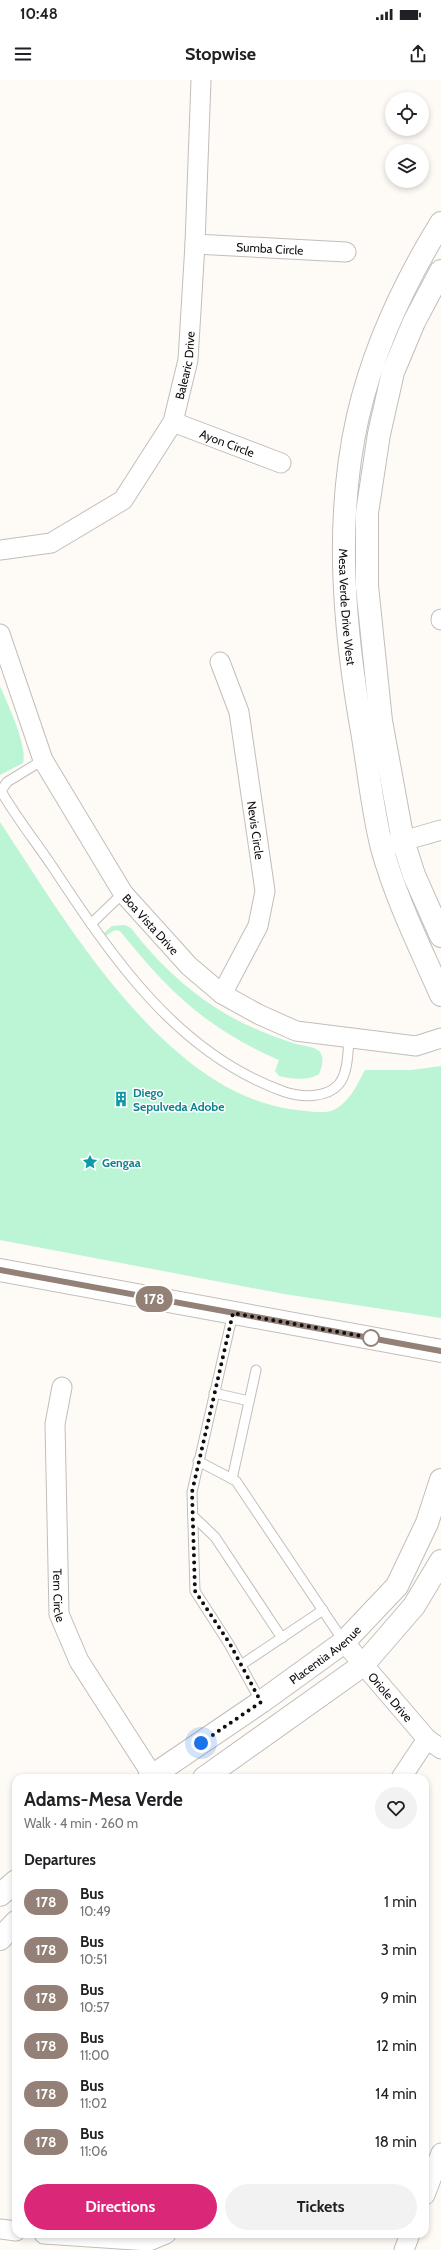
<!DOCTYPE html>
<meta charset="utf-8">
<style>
body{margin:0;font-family:Cabin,sans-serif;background:#f2f2f2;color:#202124;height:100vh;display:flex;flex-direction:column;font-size:15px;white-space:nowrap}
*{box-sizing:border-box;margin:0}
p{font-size:13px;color:#757577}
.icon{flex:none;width:22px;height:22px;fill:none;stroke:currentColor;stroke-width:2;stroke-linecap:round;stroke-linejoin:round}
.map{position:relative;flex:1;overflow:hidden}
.drawer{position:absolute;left:12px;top:1694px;width:417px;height:464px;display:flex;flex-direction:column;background:#fff;border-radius:12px;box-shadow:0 2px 6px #0003}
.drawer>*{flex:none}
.badge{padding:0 8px;border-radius:13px;font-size:14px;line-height:26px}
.controls{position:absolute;left:385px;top:12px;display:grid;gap:8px}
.controls a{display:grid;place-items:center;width:44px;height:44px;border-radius:50%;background:#fff;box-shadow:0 2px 6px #0003;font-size:20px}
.you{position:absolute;width:20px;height:20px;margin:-10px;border:3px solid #fff;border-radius:50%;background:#1a73e8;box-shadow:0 0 0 6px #1a73e833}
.map>.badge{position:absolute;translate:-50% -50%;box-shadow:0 0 0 2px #fff}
h2{padding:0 12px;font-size:15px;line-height:36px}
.round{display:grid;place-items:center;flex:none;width:42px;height:42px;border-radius:21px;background:#f2f2f2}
.headline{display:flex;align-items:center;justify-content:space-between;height:68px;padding:0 12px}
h1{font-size:19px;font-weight:800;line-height:30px}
.primary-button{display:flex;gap:8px;margin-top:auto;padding:8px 12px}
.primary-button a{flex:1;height:46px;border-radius:24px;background:#db2777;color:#fff;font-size:16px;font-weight:800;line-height:46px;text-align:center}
.primary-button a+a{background:#f2f2f2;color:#202124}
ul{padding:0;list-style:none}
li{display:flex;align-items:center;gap:12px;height:48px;padding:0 12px}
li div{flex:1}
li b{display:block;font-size:15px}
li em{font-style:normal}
li .badge{min-width:44px;font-weight:700;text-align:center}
.status{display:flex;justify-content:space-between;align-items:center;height:28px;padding:0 20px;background:#fff;direction:ltr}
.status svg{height:11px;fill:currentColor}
header{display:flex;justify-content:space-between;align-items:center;height:52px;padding:0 12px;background:#fff;font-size:18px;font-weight:800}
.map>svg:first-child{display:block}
</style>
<div class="status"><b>10:48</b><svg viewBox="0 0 49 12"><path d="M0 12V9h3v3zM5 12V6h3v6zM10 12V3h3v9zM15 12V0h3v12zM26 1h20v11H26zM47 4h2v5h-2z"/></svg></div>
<header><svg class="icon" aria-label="menu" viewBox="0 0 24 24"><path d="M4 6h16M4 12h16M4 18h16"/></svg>Stopwise<svg class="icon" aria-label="share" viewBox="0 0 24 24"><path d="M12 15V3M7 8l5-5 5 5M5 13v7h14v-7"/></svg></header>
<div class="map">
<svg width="441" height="2170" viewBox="0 0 441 2170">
<rect width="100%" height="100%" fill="#fefaf6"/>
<g fill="#bbf5d5">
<path d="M0,606C7,623 28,666 23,683L0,695Z"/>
<path d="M0,742C65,840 162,1009 289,1029C298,1030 322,1034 331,1031C348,1025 357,1005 365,990H411L441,986V1238L284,1214L0,1160Z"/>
<path d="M125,845L131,848C163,890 206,928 256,949C268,954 280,959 293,963C301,966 313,966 319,971C325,977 322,987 319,994C308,1001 291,999 279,996L275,991L279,980C206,948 169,912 120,851L115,850L105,856L104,853L112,846Z"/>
</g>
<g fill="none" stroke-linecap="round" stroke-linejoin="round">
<g stroke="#c2beba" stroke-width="11">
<g id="lane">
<path d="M43,680L7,702L1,711C16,737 35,761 52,786C112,877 177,974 285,1012C301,1017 326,1019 339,1004C348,993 348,972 349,958"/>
<polyline points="91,844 123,813"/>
<polyline points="233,1233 192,1412 195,1511 229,1564 261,1622"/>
<polyline points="214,1313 249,1321"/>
<polyline points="198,1381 236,1401 344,1562"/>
<polyline points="232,1399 256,1290"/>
<polyline points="193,1436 215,1457 282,1558"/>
<polyline points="241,1585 323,1530"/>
</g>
</g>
<g stroke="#c2beba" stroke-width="21">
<g id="street">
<path id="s1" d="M195,164L346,172"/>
<path id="s2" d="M173,342L281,383"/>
<path id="s3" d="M0,470L51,463L123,420L173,342L188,280L195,164L201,0"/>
<polyline points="441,539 441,540"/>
<path id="s4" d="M0,554L43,680L123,813L189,886L222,914L258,934L296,951L416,966L441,958"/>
<path id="s5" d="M220,582L239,632L265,811L258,846L222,914"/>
<polyline points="389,765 441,750"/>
<path id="s6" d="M62,1307L55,1344L59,1534L79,1581L154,1698"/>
<path id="s7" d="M344,1562L427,1659L441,1669"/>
<polyline points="401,1698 427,1659"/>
<polyline points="425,2115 441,2073"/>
<polyline points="0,2149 16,2151"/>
<polyline points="44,2154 149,2161 166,2154"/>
<polyline points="404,2170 410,2154"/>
</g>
</g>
<g stroke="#c2beba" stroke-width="24">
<g id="secondary">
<path id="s8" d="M441,143C404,203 374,267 358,336C334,441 344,551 363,657C369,694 373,733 382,768C396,819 420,867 441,915"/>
<polyline points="441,191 414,242 393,292 379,354 367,433 367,506 381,641 403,761 414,795 441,856"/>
<path id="s9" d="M149,1698L261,1622L344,1562L397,1506L427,1443L441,1400"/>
<polyline points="204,1698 363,1585 414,1526 441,1481"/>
<polyline points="0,1815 16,1801"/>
<polyline points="0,1859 16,1842"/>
</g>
</g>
<g stroke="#c2beba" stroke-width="24">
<polyline id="primary" points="0,1190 441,1271"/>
</g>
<use href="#lane" stroke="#fff" stroke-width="9"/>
<use href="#street" stroke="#fff" stroke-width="19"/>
<use href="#secondary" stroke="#fff" stroke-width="22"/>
<use href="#primary" stroke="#fff" stroke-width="22"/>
</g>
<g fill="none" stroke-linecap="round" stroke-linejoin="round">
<g stroke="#fff" stroke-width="9">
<polyline id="line" points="0,1190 441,1271"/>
</g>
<use href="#line" stroke="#938177" stroke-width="6"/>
<polyline stroke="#110f0e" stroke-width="4" stroke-dasharray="0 7.2" points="201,1663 261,1622 230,1564 195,1511 192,1412 233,1233 378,1259 371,1258"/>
</g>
<defs>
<g id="building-bare" transform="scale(1.2)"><path d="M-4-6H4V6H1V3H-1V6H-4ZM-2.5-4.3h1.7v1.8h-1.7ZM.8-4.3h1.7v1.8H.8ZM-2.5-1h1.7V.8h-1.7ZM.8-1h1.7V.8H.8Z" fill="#0f9aa8" stroke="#fff" stroke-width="2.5" paint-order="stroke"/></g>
<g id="sight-bare" transform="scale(1.2)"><path d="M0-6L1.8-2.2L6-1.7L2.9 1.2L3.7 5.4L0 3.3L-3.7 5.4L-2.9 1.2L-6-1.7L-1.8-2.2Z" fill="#0f9aa8" stroke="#fff" stroke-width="2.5" paint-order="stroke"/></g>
</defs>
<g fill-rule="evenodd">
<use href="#building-bare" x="121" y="1019"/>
<use href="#sight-bare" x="90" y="1082"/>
</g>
<circle fill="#fff" stroke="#938177" stroke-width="2" cx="371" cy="1258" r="8"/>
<g text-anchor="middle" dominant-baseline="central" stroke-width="3" stroke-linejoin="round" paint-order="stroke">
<g font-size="12" fill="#110f0e" stroke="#fff">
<text stroke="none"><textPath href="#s1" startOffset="75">Sumba Circle</textPath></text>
<text stroke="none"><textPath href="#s3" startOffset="286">Balearic Drive</textPath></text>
<text stroke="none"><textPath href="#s2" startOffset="58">Ayon Circle</textPath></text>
<text stroke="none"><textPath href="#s8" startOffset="403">Mesa Verde Drive West</textPath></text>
<text stroke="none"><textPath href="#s5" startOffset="173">Nevis Circle</textPath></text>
<text stroke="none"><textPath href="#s4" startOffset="330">Boa Vista Drive</textPath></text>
<text stroke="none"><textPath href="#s6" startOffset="209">Tern Circle</textPath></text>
<text stroke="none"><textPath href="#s9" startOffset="215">Placentia Avenue</textPath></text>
<text stroke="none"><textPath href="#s7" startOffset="72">Oriole Drive</textPath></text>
</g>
<g font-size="12" font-weight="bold" fill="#0d838f" stroke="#fff" text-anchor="start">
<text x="133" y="1012">Diego<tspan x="133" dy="14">Sepulveda Adobe</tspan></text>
<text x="102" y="1082">Gengaa</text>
</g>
</g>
</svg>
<div class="controls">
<a><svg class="icon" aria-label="locate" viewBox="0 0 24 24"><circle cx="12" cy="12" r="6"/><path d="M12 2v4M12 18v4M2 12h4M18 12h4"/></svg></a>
<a><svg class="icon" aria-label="layers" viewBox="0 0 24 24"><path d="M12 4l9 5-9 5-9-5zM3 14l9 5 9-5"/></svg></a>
</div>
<div class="you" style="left:201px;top:1663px"></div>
<b class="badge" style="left:154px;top:1219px;background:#938177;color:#fff">178</b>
<section class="drawer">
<div class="headline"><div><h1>Adams-Mesa Verde</h1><p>Walk · 4 min · 260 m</p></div><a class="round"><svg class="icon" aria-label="heart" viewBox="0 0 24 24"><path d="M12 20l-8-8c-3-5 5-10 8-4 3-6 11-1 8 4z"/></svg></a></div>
<h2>Departures</h2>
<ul>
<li><span class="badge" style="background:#938177;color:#fff">178</span><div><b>Bus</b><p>10:49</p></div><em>1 min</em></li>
<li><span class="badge" style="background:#938177;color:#fff">178</span><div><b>Bus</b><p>10:51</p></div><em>3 min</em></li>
<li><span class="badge" style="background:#938177;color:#fff">178</span><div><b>Bus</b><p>10:57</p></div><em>9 min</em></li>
<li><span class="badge" style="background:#938177;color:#fff">178</span><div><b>Bus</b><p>11:00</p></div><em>12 min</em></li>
<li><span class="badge" style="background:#938177;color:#fff">178</span><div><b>Bus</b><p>11:02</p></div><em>14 min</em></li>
<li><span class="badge" style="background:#938177;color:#fff">178</span><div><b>Bus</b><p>11:06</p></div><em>18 min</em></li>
</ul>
<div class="primary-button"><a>Directions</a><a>Tickets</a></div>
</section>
</div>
